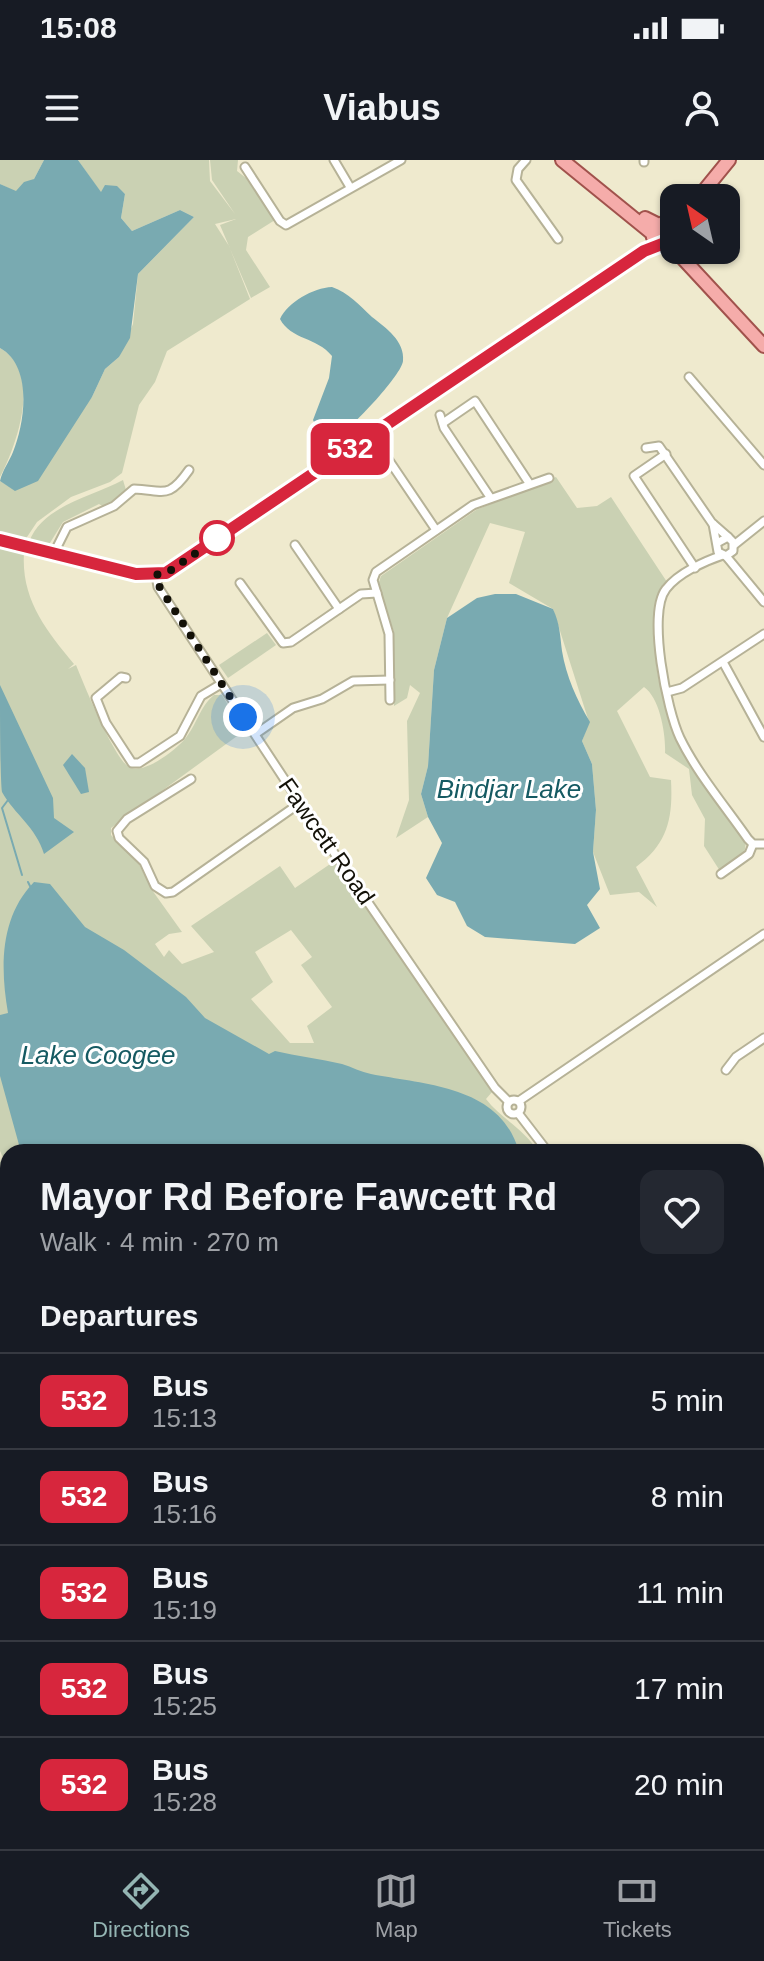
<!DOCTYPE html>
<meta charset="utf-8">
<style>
body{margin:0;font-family:Arial,sans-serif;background:#242831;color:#f1f3f6;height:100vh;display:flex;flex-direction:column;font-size:30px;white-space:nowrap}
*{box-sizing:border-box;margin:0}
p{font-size:26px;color:#9ea1a6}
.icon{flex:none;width:44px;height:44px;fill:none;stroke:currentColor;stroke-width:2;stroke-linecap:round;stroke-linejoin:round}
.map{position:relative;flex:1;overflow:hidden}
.panel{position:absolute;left:0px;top:984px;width:764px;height:706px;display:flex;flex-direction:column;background:#171b24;border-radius:24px 24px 0 0;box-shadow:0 2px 6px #0004}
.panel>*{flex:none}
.badge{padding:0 16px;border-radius:12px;font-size:28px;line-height:52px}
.needle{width:52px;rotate:326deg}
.fabs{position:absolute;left:660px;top:24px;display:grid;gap:16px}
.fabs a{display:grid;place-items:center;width:80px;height:80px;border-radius:16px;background:#171b24;box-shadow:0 2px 6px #0004;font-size:40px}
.you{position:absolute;width:40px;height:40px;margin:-20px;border:6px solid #fff;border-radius:50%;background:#1a73e8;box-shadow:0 0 0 12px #1a73e833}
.map>.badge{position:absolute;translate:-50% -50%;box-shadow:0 0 0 4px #fff}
h2{padding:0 40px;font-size:30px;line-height:72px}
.round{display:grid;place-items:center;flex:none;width:84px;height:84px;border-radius:16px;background:#242831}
.overview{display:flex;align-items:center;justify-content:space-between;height:136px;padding:0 40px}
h1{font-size:38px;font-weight:800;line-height:60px}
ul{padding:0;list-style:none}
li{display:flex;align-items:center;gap:24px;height:96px;padding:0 40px;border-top:2px solid #363941}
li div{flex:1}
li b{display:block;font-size:30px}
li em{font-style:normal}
li .badge{min-width:88px;font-weight:700;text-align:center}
.status{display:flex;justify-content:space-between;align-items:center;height:56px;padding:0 40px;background:#171b24;direction:ltr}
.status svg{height:22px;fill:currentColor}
header{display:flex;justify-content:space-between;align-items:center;height:104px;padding:0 40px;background:#171b24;font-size:36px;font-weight:800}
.dock{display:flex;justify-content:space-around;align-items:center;height:112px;border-top:2px solid #363941;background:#171b24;font-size:22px;color:#9ea1a6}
.dock a{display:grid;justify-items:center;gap:4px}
.dock .current{color:#94b5b3}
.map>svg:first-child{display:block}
</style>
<div class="status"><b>15:08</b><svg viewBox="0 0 49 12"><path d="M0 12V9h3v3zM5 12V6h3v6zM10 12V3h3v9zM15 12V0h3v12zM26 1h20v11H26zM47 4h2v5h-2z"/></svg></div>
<header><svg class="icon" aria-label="menu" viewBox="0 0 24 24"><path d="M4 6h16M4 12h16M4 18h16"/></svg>Viabus<svg class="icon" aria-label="person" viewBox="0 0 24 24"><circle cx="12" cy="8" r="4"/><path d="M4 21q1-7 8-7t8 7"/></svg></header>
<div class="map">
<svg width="764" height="1689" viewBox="0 0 764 1689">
<rect width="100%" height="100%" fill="#efeace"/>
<g fill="#cad1b3" fill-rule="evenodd">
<polygon points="0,0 44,0 34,19 16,32 0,24"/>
<polygon points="78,0 209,0 210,21 235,54 212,20 210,0 238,0 237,11 246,18 275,60 248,77 246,90 270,127 251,138 220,65 236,59 215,64 229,86 250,139 167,191 155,222 139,245 122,313 110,322 71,337 37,362 25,380 0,374 0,321 15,330 92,237 105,209 119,197 133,164 138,114 194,57 180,50 132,71 121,58 125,34 116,26 105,26 101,33"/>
<path d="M0,188C43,212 17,284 0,317Z"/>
<path d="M556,317L577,348L597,346L611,337L667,422C656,432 658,446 656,461C647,552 699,612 746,682L744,695L720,711L704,686L705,659L692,635L689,609L665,593C666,575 660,538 644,527L617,551L650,617L671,620C673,658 668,684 636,707L657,747L639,732L610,735L593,692L596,650L592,604L582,581L589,562L553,449L509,423L525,372L490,363L447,458L434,510L428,606L421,634L428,657L396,678L409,640L407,561L420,533L410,525L407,538L394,546V472L378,425L381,416L476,350Z"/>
<path d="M123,320L126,330L104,347L99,344L63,362L48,386L29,382C43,345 92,337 123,320Z"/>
<path d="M0,386L24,393C21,439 46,470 74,504L68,509L76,505C83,522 116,604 131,608C146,613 174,591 184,580C197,565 200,546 214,535H222L244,571L111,668V675L139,704L152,730L182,772L169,774L155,784L164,797L169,790L182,804L214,792L191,766L280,706L295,728L336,700L492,932L486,939C501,959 524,968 538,992H8V1009L0,991ZM291,770L312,797L301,805L332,847L307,866L314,883H290L251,839L273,822L255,792Z"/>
<polygon points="267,473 276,485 228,518 219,505"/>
<polygon points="0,1000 8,1021 8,1284 0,1270"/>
<polygon points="8,1287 8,1622 0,1628 0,1302"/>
<polygon points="403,1682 665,1682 672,1689 409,1689"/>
</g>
<g fill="#79aab1">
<path d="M44,0H78L101,32L105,25L117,26L125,34L121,58L132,71L180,50L194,57L138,114L130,178L119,197L105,209L92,237L38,321L15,331L0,321C2,311 9,302 13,292C25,263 33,206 0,188V24L16,31L24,22L34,19Z"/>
<path d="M332,127C349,133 359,145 372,157C386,168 405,181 403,201C402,214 354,266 342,272C333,277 326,274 318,270L313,260L329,218L332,196C317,177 291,180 280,159C288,142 313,128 332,127Z"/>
<path d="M495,434H516L553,449C560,464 560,475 562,491C566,516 577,540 590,562L582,581L592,604L596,650L593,692L600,729L587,745L600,768L575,784L485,777L467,766L455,742L437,735L426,718L442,683L428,657L421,634L428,606L434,510L447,458L477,438Z"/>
<path d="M0,525L53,638L54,658L74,672L44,694C36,667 15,655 2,632C0,618 0,545 0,525Z"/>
<polygon points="72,594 85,608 89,632 81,634 63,605"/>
<path d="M34,722L50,724L85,767L124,790L186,837L205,858L269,894L275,891C297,896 320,899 342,904C352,907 361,912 371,914C427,925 501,926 519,992H21L0,916V855L8,853C0,807 0,757 34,722Z"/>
<polygon points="756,1366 764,1368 764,1689 709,1689 703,1682 756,1682"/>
</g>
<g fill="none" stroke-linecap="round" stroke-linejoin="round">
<g stroke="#79aab1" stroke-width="2">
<polyline points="8,640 2,648 22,715"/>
<polyline points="28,722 30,726"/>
</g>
<g stroke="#b6b297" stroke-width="11">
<g id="street">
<polyline points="334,0 350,27"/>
<polyline points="526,0 518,9 516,20 558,79"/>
<polyline points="644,0 644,2"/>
<polyline points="245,7 280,61 286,65 401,0"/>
<polyline points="689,217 764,305"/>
<polyline points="440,255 444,268 490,337"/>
<polyline points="443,263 475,241 529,323"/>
<polyline points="646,288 659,286 712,363 728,377"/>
<polyline points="384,293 436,370"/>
<polyline points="666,294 634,316 695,408"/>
<polyline points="713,364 718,392 726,396 733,391 733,382 728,377 717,383"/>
<polyline points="295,385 339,449"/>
<polyline points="734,385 764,361"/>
<path d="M54,393L67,367L114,346L134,329C164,330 168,340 189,310"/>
<path d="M723,395C705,401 678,413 666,429C647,453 667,551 680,578C697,613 725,646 748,679L753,684H764"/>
<polyline points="726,396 764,442"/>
<polyline points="156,415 158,427 300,643 495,928 509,942"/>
<polyline points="240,423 283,483 291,482 361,434 377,433"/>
<polyline points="723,502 764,577"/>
<polyline points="126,518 121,517 96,538 106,563 132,603 139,603 180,576 201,536 221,524"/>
<polyline points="667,532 682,528 764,474"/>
<polyline points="390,540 389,474 373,420 376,412 473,345 549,318"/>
<polyline points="257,573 293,548 322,539 353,521 390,520"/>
<polyline points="191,619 127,659 117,671 119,678 144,702 155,726 166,733 173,732 300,643"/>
<polyline points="721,714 749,694 753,684"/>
<polyline points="726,910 736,897 764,878"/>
<circle cx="514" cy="947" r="7"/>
<polyline points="519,941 764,774"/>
<polyline points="518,953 548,992"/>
<polyline points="756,1174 764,1168"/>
<polyline points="756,1328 764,1334"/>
</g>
</g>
<g stroke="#b6b297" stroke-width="15">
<polyline id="secondary" points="0,380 136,414 166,413 644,91 661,83"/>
</g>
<g stroke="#a1524c" stroke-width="16">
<g id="primary">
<polyline points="562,0 653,74"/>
<polyline points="698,38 729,0"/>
<polyline points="645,58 659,65 674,58"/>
<polyline points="657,66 653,77 661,83 670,80 674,72"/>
<polyline points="675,90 764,186"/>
</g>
</g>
<use href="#street" stroke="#fff" stroke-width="7"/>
<use href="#secondary" stroke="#fad6d4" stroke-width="11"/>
<use href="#primary" stroke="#f5acaa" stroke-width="12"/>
</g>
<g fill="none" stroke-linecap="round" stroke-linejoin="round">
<g stroke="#fff" stroke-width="18">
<polyline id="line" points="0,380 136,414 166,413 644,91 667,82 674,72"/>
</g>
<use href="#line" stroke="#d7263d" stroke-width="12"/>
<polyline stroke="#131108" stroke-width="8" stroke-dasharray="0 14.4" points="217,378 224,374 171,410 156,415 157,423 243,557"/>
</g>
<circle fill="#fff" stroke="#d7263d" stroke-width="4" cx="217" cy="378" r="16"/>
<g text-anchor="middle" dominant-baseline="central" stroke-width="6" stroke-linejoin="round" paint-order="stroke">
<g font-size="24" fill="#131108" stroke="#fff">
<text transform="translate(327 681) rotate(55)">Fawcett Road</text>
</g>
<g font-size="26" font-style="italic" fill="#155a62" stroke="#fff">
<text x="509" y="629">Bindjar Lake</text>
<text x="98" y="895">Lake Coogee</text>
</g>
</g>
</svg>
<div class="fabs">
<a><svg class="needle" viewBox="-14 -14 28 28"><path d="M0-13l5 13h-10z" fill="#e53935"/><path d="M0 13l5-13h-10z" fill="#9ea1a6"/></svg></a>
</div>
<div class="you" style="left:243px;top:557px"></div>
<b class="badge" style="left:350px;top:289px;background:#d7263d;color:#fff">532</b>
<section class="panel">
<div class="overview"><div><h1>Mayor Rd Before Fawcett Rd</h1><p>Walk · 4 min · 270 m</p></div><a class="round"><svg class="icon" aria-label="heart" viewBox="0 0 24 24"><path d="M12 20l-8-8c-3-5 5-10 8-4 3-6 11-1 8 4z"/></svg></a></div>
<h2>Departures</h2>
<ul>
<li><span class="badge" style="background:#d7263d;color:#fff">532</span><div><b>Bus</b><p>15:13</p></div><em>5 min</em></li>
<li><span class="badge" style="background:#d7263d;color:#fff">532</span><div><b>Bus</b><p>15:16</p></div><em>8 min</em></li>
<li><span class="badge" style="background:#d7263d;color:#fff">532</span><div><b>Bus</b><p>15:19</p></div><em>11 min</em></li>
<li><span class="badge" style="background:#d7263d;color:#fff">532</span><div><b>Bus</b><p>15:25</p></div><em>17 min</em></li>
<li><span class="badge" style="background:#d7263d;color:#fff">532</span><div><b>Bus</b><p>15:28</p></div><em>20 min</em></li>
</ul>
</section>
</div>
<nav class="dock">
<a class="current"><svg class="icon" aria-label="directions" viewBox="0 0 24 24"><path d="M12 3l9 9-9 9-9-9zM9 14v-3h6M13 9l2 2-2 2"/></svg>Directions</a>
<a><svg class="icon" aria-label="map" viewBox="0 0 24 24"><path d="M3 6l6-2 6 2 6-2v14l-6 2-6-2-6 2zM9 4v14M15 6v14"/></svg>Map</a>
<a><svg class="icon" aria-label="tickets" viewBox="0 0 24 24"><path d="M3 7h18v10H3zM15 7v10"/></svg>Tickets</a>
</nav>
